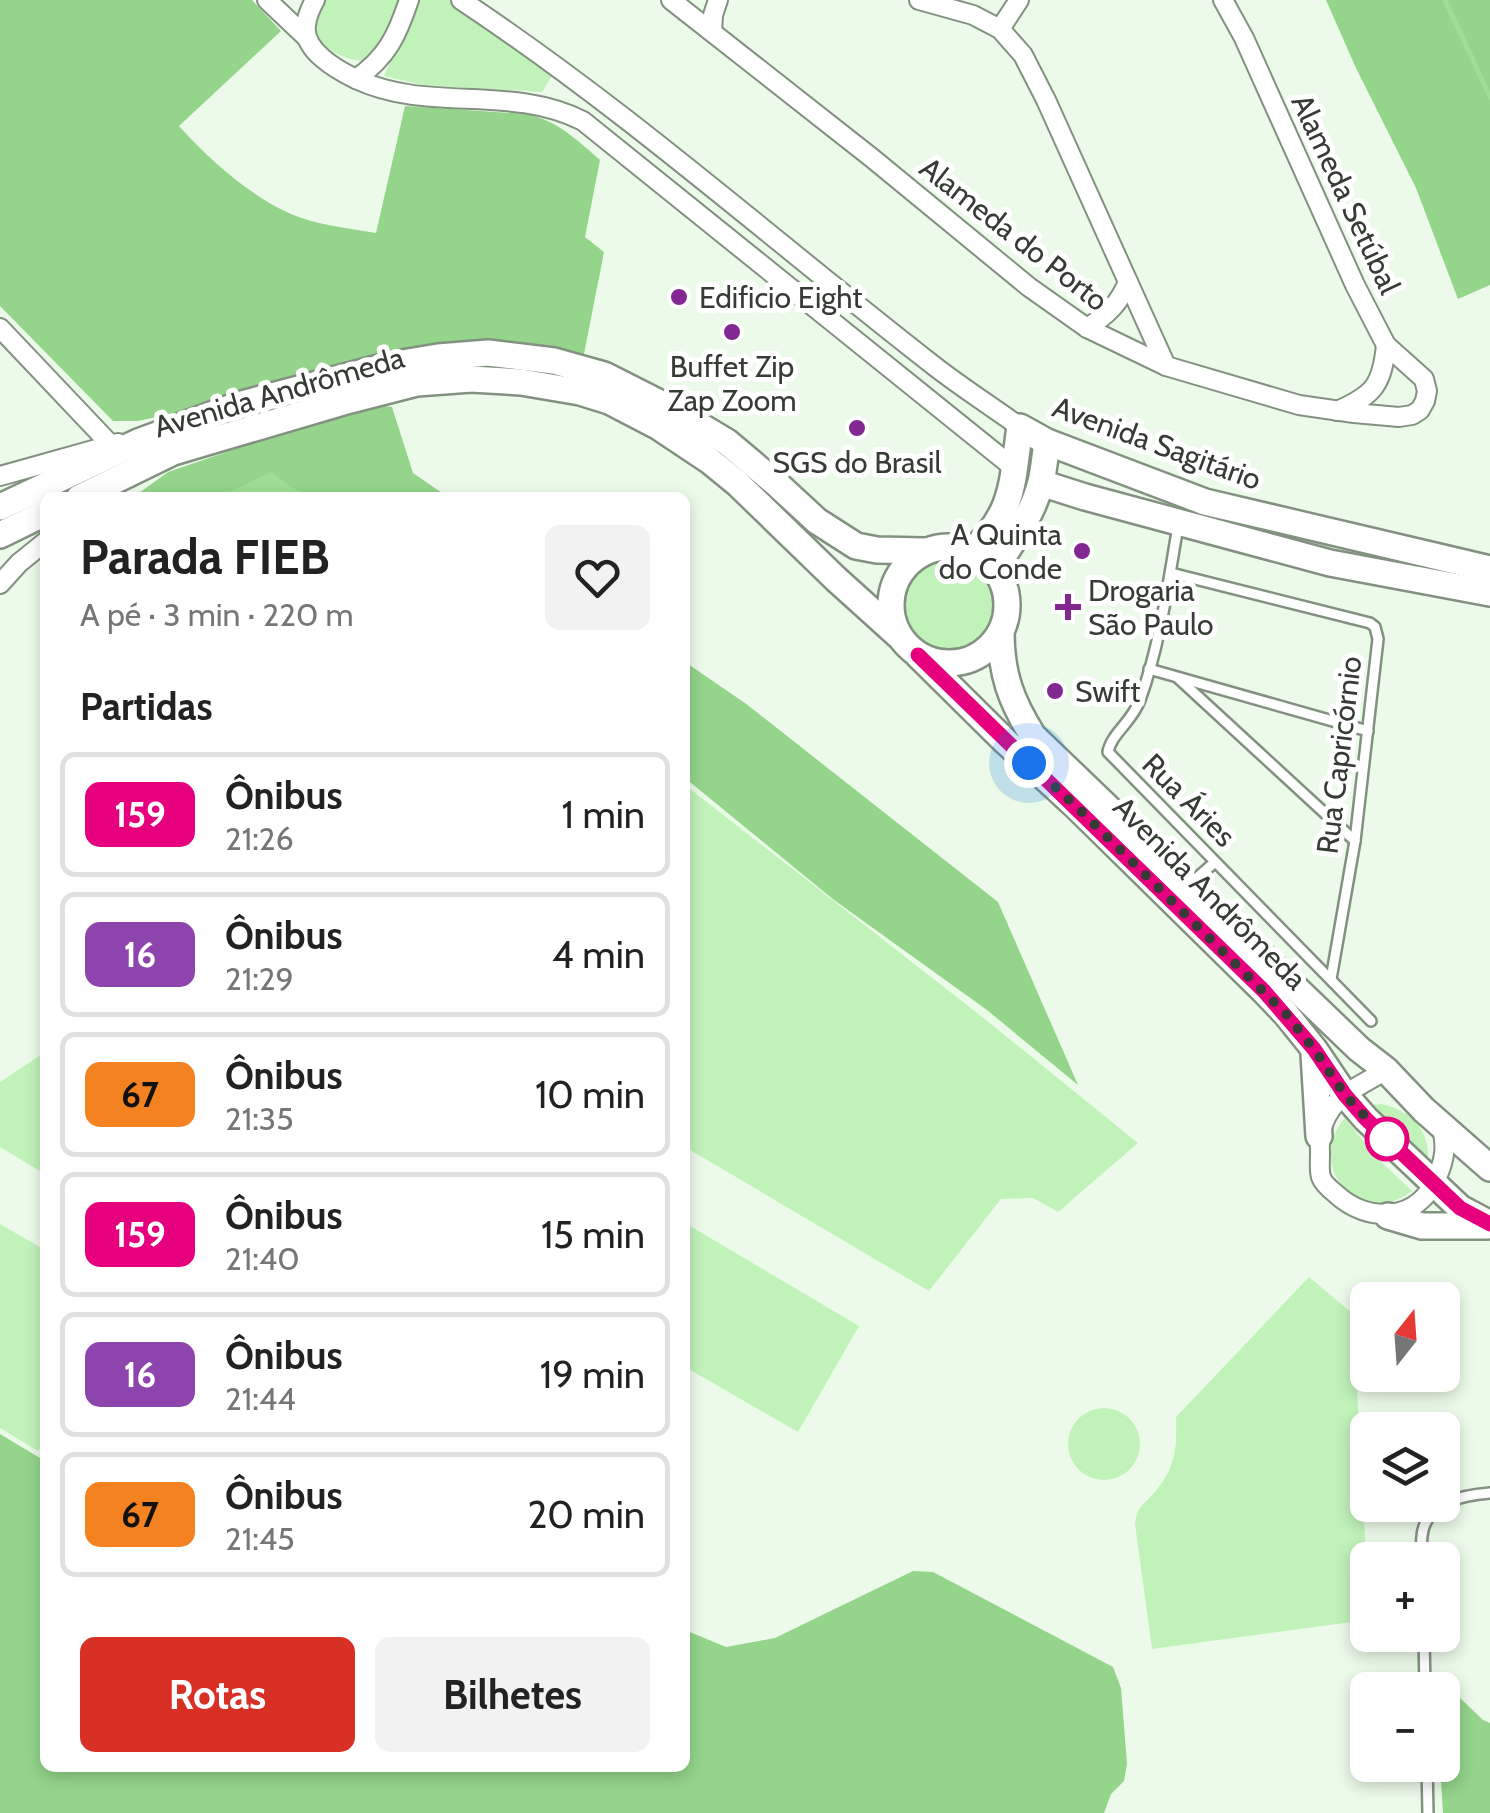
<!DOCTYPE html>
<html lang="pt">
<meta charset="utf-8">
<style>
body{margin:0;font-family:Cabin,sans-serif;background:#f2f2f2;color:#222;height:100vh;display:flex;flex-direction:column;font-size:38px;white-space:nowrap}
*{box-sizing:border-box;margin:0}
p{font-size:32px;color:#767676}
.icon{flex:none;width:55px;height:55px;fill:none;stroke:currentColor;stroke-width:2;stroke-linecap:round;stroke-linejoin:round}
.map{position:relative;flex:1;overflow:hidden}
.details{position:absolute;left:40px;top:492px;width:650px;height:1280px;display:flex;flex-direction:column;background:#fff;border-radius:15px;box-shadow:0 5px 15px #0003}
.details>*{flex:none}
.badge{padding:0 20px;border-radius:15px;font-size:35px;line-height:65px}
.needle{width:65px;rotate:17deg}
.fabs{position:absolute;left:1350px;top:1282px;display:grid;gap:20px}
.fabs a{display:grid;place-items:center;width:110px;height:110px;border-radius:15px;background:#fff;box-shadow:0 5px 15px #0003;font-size:50px}
.you{position:absolute;width:50px;height:50px;margin:-25px;border:8px solid #fff;border-radius:50%;background:#1a73e8;box-shadow:0 0 0 15px #1a73e833}
.map>.badge{position:absolute;translate:-50% -50%;box-shadow:0 0 0 5px #fff}
h2{padding:0 40px;font-size:38px;line-height:90px}
.round{display:grid;place-items:center;flex:none;width:105px;height:105px;border-radius:15px;background:#f2f2f2}
.summary{display:flex;align-items:center;justify-content:space-between;height:170px;padding:0 40px}
h1{font-size:48px;font-weight:800;line-height:75px}
.button{display:flex;gap:20px;margin-top:auto;padding:20px 40px}
.button a{flex:1;height:115px;border-radius:15px;background:#d93025;color:#fff;font-size:40px;font-weight:800;line-height:115px;text-align:center}
.button a+a{background:#f2f2f2;color:#222}
ul{padding:0;list-style:none}
li{display:flex;align-items:center;gap:30px;height:125px;margin:0 20px 15px;padding:0 20px;border:5px solid #e0e0e0;border-radius:15px}
li div{flex:1}
li b{display:block;font-size:38px}
li em{font-style:normal}
li .badge{min-width:110px;font-weight:700;text-align:center}
.map>svg:first-child{display:block}
</style>
<div class="map">
<svg width="1490" height="1813" viewBox="0 0 1490 1813">
<rect width="100%" height="100%" fill="#ecfbe9"/>
<g fill="#c1f2ba">
<path d="M324,0H399L384,42L370,60C348,64 332,51 314,39L313,30Z"/>
<polygon points="415,0 453,0 553,74 542,92 422,85 384,76 407,24"/>
<circle cx="950" cy="604" r="51"/>
<polygon points="685,785 981,1016 1138,1143 1058,1212 1033,1198 1001,1199 929,1291 685,1147"/>
<polygon points="45,1052 45,1174 0,1147 0,1082"/>
<path d="M1381,1104C1413,1110 1433,1134 1427,1167L1366,1106Z"/>
<path d="M1345,1118L1374,1155L1412,1191C1361,1230 1303,1166 1345,1118Z"/>
<polygon points="685,1223 859,1326 798,1432 685,1367"/>
<polygon points="0,1224 45,1250 45,1439 38,1451 0,1428"/>
<path d="M1309,1277L1353,1314L1367,1575V1620L1152,1649L1135,1524C1138,1504 1144,1505 1155,1492C1176,1467 1177,1447 1176,1417Z"/>
<circle cx="1104" cy="1444" r="36"/>
</g>
<g fill="#94d48b">
<path d="M0,0H252L281,31L179,126C211,161 247,194 291,214C316,225 348,228 376,233L405,106L526,114C557,120 577,140 600,160L585,237L604,252L584,354L525,346L431,351L278,380L175,413L138,421H113L0,306Z"/>
<polygon points="1326,0 1490,0 1490,285 1458,299 1416,188 1356,68"/>
<polygon points="368,404 392,407 413,473 448,497 132,498 168,472"/>
<polygon points="685,662 745,703 998,902 1078,1085 987,1010 834,900 685,778"/>
<polygon points="0,1434 45,1461 45,1768 685,1768 685,1630 726,1647 775,1638 913,1571 933,1572 1113,1667 1121,1688 1127,1764 1124,1781 1111,1794 1104,1813 0,1813"/>
<polygon points="1434,1673 1483,1720 1490,1723 1490,1813 1443,1813 1440,1765 1442,1765 1442,1690 1435,1690"/>
</g>
<polygon fill="#9ede95" points="271,472 306,497 219,497"/>
<g fill="none" stroke-linecap="round" stroke-linejoin="round">
<polyline stroke="#9ede95" stroke-width="5" points="1445,0 1490,97"/>
<g stroke="#839181" stroke-width="14">
<g id="lane">
<path d="M1178,526C1168,584 1160,645 1140,700C1132,722 1111,734 1108,752L1371,1021"/>
<polyline points="1171,573 1370,623 1375,627 1378,639 1355,841 1331,979"/>
<polyline points="1149,669 1368,731"/>
<polyline points="1178,678 1355,841"/>
<polyline points="1191,883 1215,862"/>
<path d="M1422,1560C1422,1552 1421,1544 1422,1536C1425,1503 1463,1495 1490,1493"/>
<polyline points="1424,1635 1425,1690"/>
<polyline points="1427,1765 1428,1813"/>
</g>
</g>
<g stroke="#839181" stroke-width="22">
<g id="street">
<polyline points="267,0 306,37"/>
<path d="M315,0C311,7 307,16 306,25C302,50 337,70 356,79C387,57 397,36 409,0"/>
<path d="M461,0C627,110 776,243 933,365C961,387 991,406 1020,427"/>
<polyline points="671,0 872,158 1029,287 1087,328 1166,366 1299,405 1354,413 1399,417 1412,415 1420,410 1425,401 1427,391 1424,379 1386,345 1355,285 1244,38 1223,0"/>
<polyline points="919,0 973,15 1000,29 1023,55 1046,100 1166,366"/>
<polyline points="1000,29 1019,0"/>
<polyline points="712,32 713,15 718,0"/>
<path d="M356,79C428,113 510,84 583,121L1014,468"/>
<polyline points="0,328 110,444"/>
<path d="M1087,328C1107,315 1119,304 1128,282"/>
<path d="M1337,411C1374,395 1382,385 1386,345"/>
<polyline points="0,476 118,443"/>
<polyline points="0,584 19,563 45,542"/>
<path d="M1386,1070C1369,1081 1349,1089 1335,1104C1322,1119 1319,1135 1320,1154C1320,1160 1319,1171 1321,1177C1323,1183 1331,1190 1336,1194C1368,1224 1418,1222 1437,1177C1445,1159 1447,1145 1441,1126"/>
</g>
</g>
<g stroke="#839181" stroke-width="30">
<g id="secondary">
<polyline points="1041,483 1085,497 1330,563 1490,593"/>
<polyline points="79,498 173,452 343,402 417,383 471,379 521,382 580,392 609,401 659,427 710,461 737,483 836,579 898,635"/>
<polyline points="0,507 138,442 238,405 390,365 438,357 488,353 554,361 604,375 677,412 727,442 778,485 817,521 856,546 877,550 925,551"/>
<polyline points="0,535 45,513"/>
<circle cx="949" cy="605" r="58"/>
<path d="M972,551C1015,513 1012,480 1020,427L1047,442L1205,502L1490,569"/>
<path d="M995,568C1013,541 1033,514 1041,482C1044,469 1045,455 1047,442"/>
<path d="M1001,632C1001,674 1011,701 1033,736L1359,1049L1386,1070L1424,1110L1490,1168"/>
<polyline points="918,655 1005,741 1078,808 1264,991 1286,1014 1314,1049 1345,1095 1366,1119 1460,1208 1490,1224"/>
<polyline points="1314,1054 1319,1136"/>
<polyline points="1388,1216 1422,1226 1487,1226"/>
</g>
</g>
<use href="#lane" stroke="#fff" stroke-width="9"/>
<use href="#street" stroke="#fff" stroke-width="18"/>
<use href="#secondary" stroke="#fff" stroke-width="25"/>
</g>
<g fill="none" stroke-linecap="round" stroke-linejoin="round">
<g stroke="#fff" stroke-width="22">
<polyline id="line" points="918,655 1264,991 1314,1049 1345,1095 1366,1119 1460,1208 1490,1224"/>
</g>
<use href="#line" stroke="#e6007e" stroke-width="15"/>
<polyline stroke="#363c35" stroke-width="10" stroke-dasharray="0 18" points="1029,763 1078,808 1286,1014 1314,1049 1345,1095 1390,1143 1387,1139"/>
</g>
<g fill="#832793" stroke="#fff" stroke-width="4">
<circle cx="679" cy="297" r="10"/>
<circle cx="732" cy="332" r="10"/>
<circle cx="857" cy="428" r="10"/>
<circle cx="1082" cy="551" r="10"/>
<path d="M1063 592h10v10h10v10h-10v10h-10v-10h-10v-10h10z"/>
<circle cx="1055" cy="691" r="10"/>
</g>
<circle fill="#fff" stroke="#e6007e" stroke-width="5" cx="1387" cy="1139" r="20"/>
<g text-anchor="middle" dominant-baseline="central" stroke-width="10" stroke-linejoin="round" paint-order="stroke">
<g font-size="30" fill="#363c35" stroke="#fff">
<text transform="translate(1346 194) rotate(65)">Alameda Setúbal</text>
<text transform="translate(1014 234) rotate(38)">Alameda do Porto</text>
<text transform="translate(279 392) rotate(-16)">Avenida Andrômeda</text>
<text transform="translate(1157 443) rotate(20)">Avenida Sagitário</text>
<text transform="translate(1339 755) rotate(-83)">Rua Capricórnio</text>
<text transform="translate(1189 800) rotate(45)">Rua Áries</text>
<text transform="translate(1210 893) rotate(45)">Avenida Andrômeda</text>
</g>
<g font-size="30" fill="#363c35" stroke="#fff" text-anchor="start">
<text x="699" y="297">Edificio Eight</text>
<text x="732" y="366" text-anchor="middle">Buffet Zip<tspan x="732" dy="34">Zap Zoom</tspan></text>
<text x="857" y="462" text-anchor="middle">SGS do Brasil</text>
<text x="1062" y="534" text-anchor="end">A Quinta<tspan x="1062" dy="34">do Conde</tspan></text>
<text x="1088" y="590">Drogaria<tspan x="1088" dy="34">São Paulo</tspan></text>
<text x="1075" y="691">Swift</text>
</g>
</g>
</svg>
<div class="fabs">
<a><svg class="needle" viewBox="-14 -14 28 28"><path d="M0-13l5 13h-10z" fill="#e53935"/><path d="M0 13l5-13h-10z" fill="#767676"/></svg></a>
<a><svg class="icon" aria-label="layers" viewBox="0 0 24 24"><path d="M12 4l9 5-9 5-9-5zM3 14l9 5 9-5"/></svg></a>
<a>+</a>
<a>−</a>
</div>
<div class="you" style="left:1029px;top:763px"></div>
<section class="details">
<div class="summary"><div><h1>Parada FIEB</h1><p>A pé · 3 min · 220 m</p></div><a class="round"><svg class="icon" aria-label="heart" viewBox="0 0 24 24"><path d="M12 20l-8-8c-3-5 5-10 8-4 3-6 11-1 8 4z"/></svg></a></div>
<h2>Partidas</h2>
<ul>
<li><span class="badge" style="background:#e6007e;color:#fff">159</span><div><b>Ônibus</b><p>21:26</p></div><em>1 min</em></li>
<li><span class="badge" style="background:#8e44ad;color:#fff">16</span><div><b>Ônibus</b><p>21:29</p></div><em>4 min</em></li>
<li><span class="badge" style="background:#f58220;color:#111">67</span><div><b>Ônibus</b><p>21:35</p></div><em>10 min</em></li>
<li><span class="badge" style="background:#e6007e;color:#fff">159</span><div><b>Ônibus</b><p>21:40</p></div><em>15 min</em></li>
<li><span class="badge" style="background:#8e44ad;color:#fff">16</span><div><b>Ônibus</b><p>21:44</p></div><em>19 min</em></li>
<li><span class="badge" style="background:#f58220;color:#111">67</span><div><b>Ônibus</b><p>21:45</p></div><em>20 min</em></li>
</ul>
<div class="button"><a>Rotas</a><a>Bilhetes</a></div>
</section>
</div>
